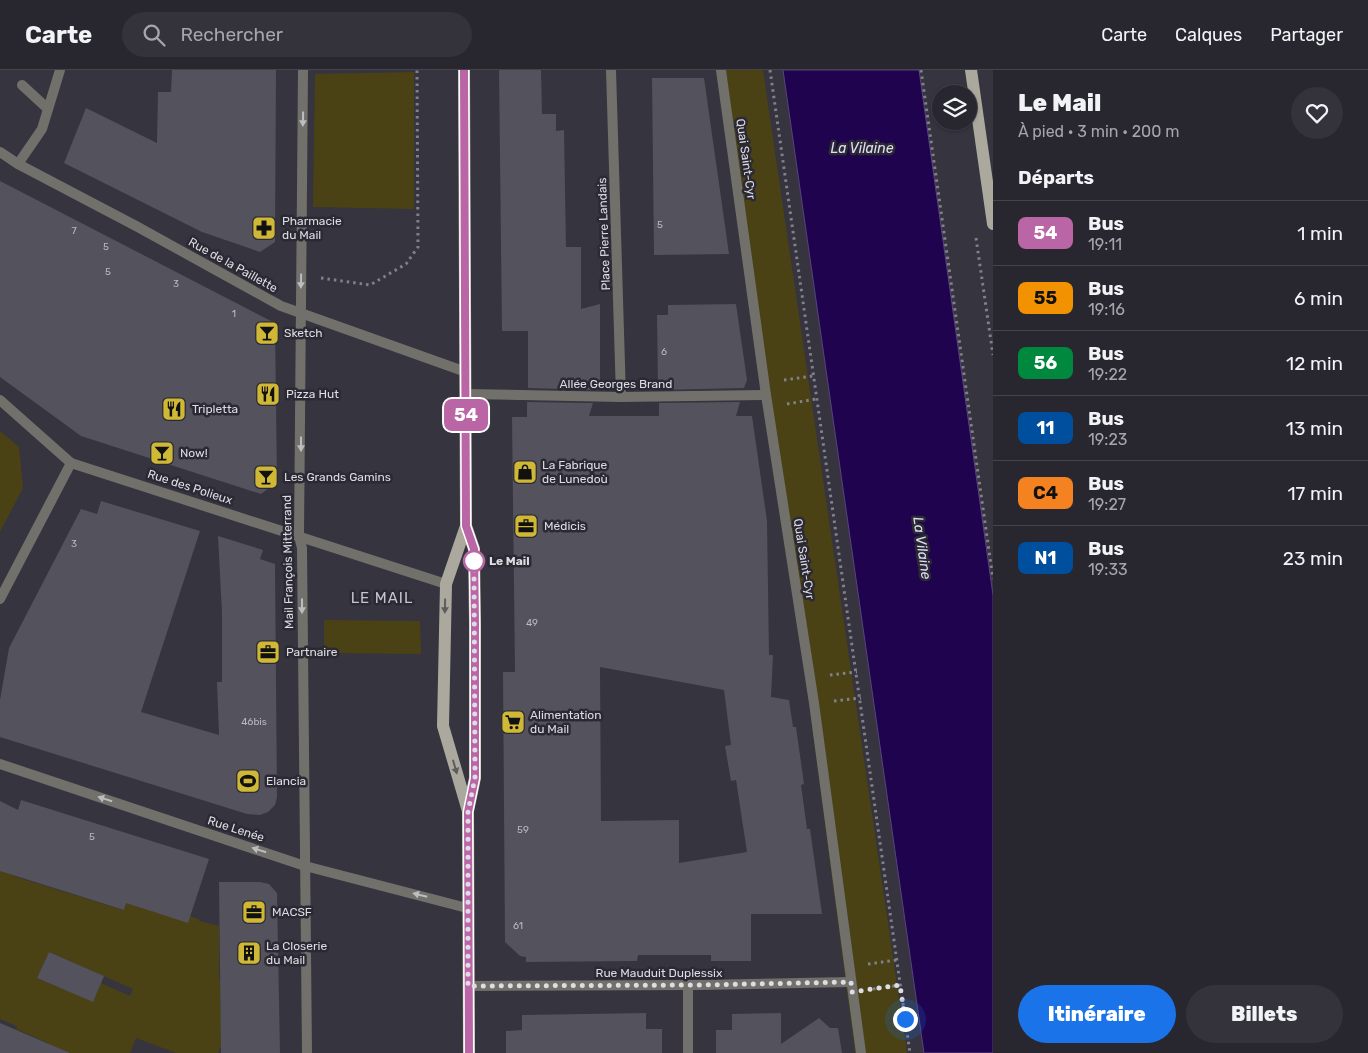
<!DOCTYPE html>
<html lang="fr">
<meta charset="utf-8">
<style>
body{margin:0;font-family:Rubik,sans-serif;background:#34333b;color:#f1f3f6;height:100vh;display:flex;flex-direction:column;font-size:19px;white-space:nowrap}
*{box-sizing:border-box;margin:0}
p{font-size:16px;color:#a5a5aa}
.icon{flex:none;width:28px;height:28px;fill:none;stroke:currentColor;stroke-width:2;stroke-linecap:round;stroke-linejoin:round}
.map{position:relative;flex:1;overflow:hidden}
.details{display:flex;flex-direction:column;background:#28272f;width:375px}
.details>*{flex:none}
.badge{padding:0 10px;border-radius:8px;font-size:18px;line-height:32px}
.fabs{position:absolute;left:932px;top:15px;display:grid;gap:10px}
.fabs a{display:grid;place-items:center;width:45px;height:45px;border-radius:50%;background:#28272f;box-shadow:0 1px 4px #0004,0 0 0 1px #44444b;font-size:25px}
.you{position:absolute;width:25px;height:25px;margin:-12px;border:4px solid #fff;border-radius:50%;background:#1a73e8;box-shadow:0 0 0 8px #1a73e833}
.map>.badge{position:absolute;translate:-50% -50%;box-shadow:0 0 0 2px #fff}
h2{padding:0 25px;font-size:19px;line-height:45px}
.round{display:grid;place-items:center;flex:none;width:52px;height:52px;border-radius:26px;background:#34333b}
.head{display:flex;align-items:center;justify-content:space-between;height:85px;padding:0 25px}
h1{font-size:24px;font-weight:800;line-height:38px}
.primary-button{display:flex;gap:10px;margin-top:auto;padding:10px 25px}
.primary-button a{flex:1;height:58px;border-radius:30px;background:#1a73e8;color:#fff;font-size:20px;font-weight:800;line-height:58px;text-align:center}
.primary-button a+a{background:#34333b;color:#f1f3f6}
ul{padding:0;list-style:none}
li{display:flex;align-items:center;gap:15px;height:65px;padding:0 25px;border-top:1px solid #44444b}
li div{flex:1}
li b{display:block;font-size:19px}
li em{font-style:normal}
li .badge{min-width:55px;font-weight:700;text-align:center}
header{display:flex;align-items:center;gap:30px;box-sizing:border-box;height:70px;padding:0 25px;background:#28272f;border-bottom:1px solid #44444b}
header strong{font-size:24px}
nav{display:flex;gap:28px;margin-inline-start:auto;font-size:18px}
.search{width:350px;height:45px;background:#34333b;display:flex;align-items:center;gap:12px;box-sizing:border-box;padding:0 18px;border-radius:28px;color:#a5a5aa;font-size:19px}
main{display:flex;flex:1;min-height:0}
.map>svg:first-child{display:block}
</style>
<header>
<strong>Carte</strong>
<div class="search"><svg class="icon" aria-label="search" viewBox="0 0 24 24"><circle cx="10" cy="10" r="6"/><path d="M15 15l6 6"/></svg>Rechercher</div>
<nav><a>Carte</a><a>Calques</a><a>Partager</a></nav>
</header>
<main>
<div class="map">
<svg width="993" height="983" viewBox="0 0 993 983">
<rect width="100%" height="100%" fill="#35343f"/>
<g fill="#4a4215" fill-rule="evenodd">
<polygon points="726,0 763,0 907,983 855,983"/>
<polygon points="414,2 414,139 313,137 315,4"/>
<polygon points="0,361 19,377 23,418 0,462"/>
<polygon points="324,550 420,551 421,584 324,583"/>
<path d="M0,799L16,807L123,840L127,827L148,840L174,848L176,842L199,849V851L219,856V909L227,910V930H220V940H238L218,983H176L136,968L130,983H46L48,973L16,959L17,956L0,949ZM49,882L133,919L130,926L101,913L93,931L37,908Z"/>
</g>
<polygon fill="#1f034e" stroke="#58447b" points="783,0 919,0 993,525 993,983 924,983"/>
<g fill="#53525d" fill-rule="evenodd">
<polygon points="172,0 276,0 275,172 260,182 202,162 64,93 86,38 157,73 158,22 171,22"/>
<polygon points="499,0 541,0 542,44 556,44 556,61 564,60 566,177 581,177 581,239 600,234 600,310 597,320 528,318 528,261 502,261"/>
<polygon points="652,8 704,8 729,184 654,185"/>
<polygon points="0,111 275,253 277,412 261,424 81,366 0,307"/>
<polygon points="736,234 747,310 744,318 658,320 657,245 668,245 668,235"/>
<path d="M527,332L593,333L589,346H659V333L740,332L736,346H752L767,451L769,585H773L771,627L789,630L793,657H796L804,714L801,715L807,759H810L822,844H751V891H711V885H638L637,891L526,892V887L520,886L505,872L503,602H515L512,347H527ZM600,597L724,620L731,675L725,676L731,711L736,710L747,782L679,793V750L601,751Z"/>
<polygon points="101,431 200,461 141,642 219,665 217,612 222,612 222,543 218,466 263,480 260,489 275,494 277,727 275,735 268,742 260,745 247,744 0,667 0,630 9,578 81,439 97,444"/>
<polygon points="21,730 209,789 188,853 126,833 124,840 0,801 0,731 18,740"/>
<polygon points="219,812 260,812 269,814 277,823 280,983 221,983"/>
<polygon points="49,882 104,906 93,932 37,908"/>
<polygon points="646,943 646,959 662,959 662,983 506,983 506,961 522,960 522,945"/>
<polygon points="781,943 781,974 819,948 830,958 838,958 842,983 716,983 716,960 732,960 732,944"/>
<polygon points="0,953 70,983 0,983"/>
</g>
<g fill="none" stroke-linecap="round" stroke-linejoin="round">
<g stroke="#818189" stroke-width="3" stroke-dasharray="2.5 4" stroke-linecap="butt">
<polyline points="770,0 910,983"/>
<polyline points="921,0 993,509"/>
<polyline points="976,168 993,285"/>
<polyline points="321,208 370,215 406,194 418,177 417,0"/>
<polyline points="784,310 813,306"/>
<polyline points="787,334 816,329"/>
<polyline points="830,605 857,602"/>
<polyline points="834,631 861,628"/>
<polyline points="868,894 897,890"/>
<polyline points="873,919 900,915"/>
</g>
<g stroke="#71706b" stroke-width="10">
<polyline points="22,15 48,39"/>
<polyline points="18,94 42,59 60,0"/>
</g>
<g stroke="#71706b" stroke-width="10">
<polyline points="303,0 299,466 302,478 307,983"/>
<polyline points="611,0 621,327"/>
<polyline points="721,0 766,325 814,633 861,983"/>
<polyline points="466,324 621,327 766,325"/>
</g>
<g stroke="#71706b" stroke-width="10">
<polyline points="0,82 18,94 136,156 281,236 466,302"/>
<polyline points="0,330 71,393 446,514"/>
<polyline points="0,529 71,393"/>
<polyline points="0,694 305,796 467,838"/>
<polyline points="468,916 700,915 851,912"/>
<polyline points="688,983 688,915"/>
</g>
<g stroke="#aba99e" stroke-width="12">
<polyline points="464,0 466,456 446,514 443,656 468,741"/>
<polyline points="971,0 993,154"/>
<polyline points="466,456 474,479 475,554 475,708 468,741 469,983"/>
</g>
</g>
<defs><path id="oneway-solid" d="M-6-.8H1V-3.2L6.5 0L1 3.2V.8H-6Z" transform="scale(1.25)"/></defs>
<g fill="#bdbcbf">
<use href="#oneway-solid" transform="translate(303 49) rotate(91)"/>
<use href="#oneway-solid" transform="translate(301 211) rotate(91)"/>
<use href="#oneway-solid" transform="translate(301 374) rotate(90)"/>
<use href="#oneway-solid" transform="translate(302 536) rotate(90)"/>
<use href="#oneway-solid" transform="translate(105 729) rotate(-162)"/>
<use href="#oneway-solid" transform="translate(259 780) rotate(-162)"/>
<use href="#oneway-solid" transform="translate(420 825) rotate(-166)"/>
</g>
<g fill="#5e5d5e">
<use href="#oneway-solid" transform="translate(445 536) rotate(91)"/>
<use href="#oneway-solid" transform="translate(455 697) rotate(74)"/>
</g>
<g fill="none" stroke-linecap="round" stroke-linejoin="round">
<g stroke="#fff" stroke-width="11">
<polyline id="line" points="464,0 466,456 474,479 475,554 475,708 468,742 469,983"/>
</g>
<use href="#line" stroke="#ba65a5" stroke-width="8"/>
<polyline stroke="#dddde3" stroke-width="5" stroke-dasharray="0 9" points="474,491 475,708 468,742 468,916 700,915 851,912 852,922 900,915 905,949"/>
</g>
<defs>
<g id="pharmacy-square" transform="scale(1.25)"><rect x="-9" y="-9" width="18" height="18" rx="4" fill="#d0b837" stroke="#2b2a34"/><path d="M-2-6h4v4h4v4h-4v4h-4v-4h-4v-4h4Z" fill="#111"/></g>
<g id="bar-square" transform="scale(1.25)"><rect x="-9" y="-9" width="18" height="18" rx="4" fill="#d0b837" stroke="#2b2a34"/><path d="M-6-5H6L.8 .8V4.5H3.5V6h-7V4.5H-.8V.8Z" fill="#111"/></g>
<g id="restaurant-square" transform="scale(1.25)"><rect x="-9" y="-9" width="18" height="18" rx="4" fill="#d0b837" stroke="#2b2a34"/><path d="M-5-6h1v4h1v-4h1v4h1v-4h1v5L-1.5 .5V6h-2V.5L-5-1ZM5-6V6H3V1.5H1.5Q1.5-4 5-6Z" fill="#111"/></g>
<g id="shop-square" transform="scale(1.25)"><rect x="-9" y="-9" width="18" height="18" rx="4" fill="#d0b837" stroke="#2b2a34"/><path d="M-5-2.5h2.3a2.7 3.5 0 0 1 5.4 0H5L5.5 6h-11ZM-1.5-2.5h3a1.5 2.3 0 0 0-3 0Z" fill="#111"/></g>
<g id="office-square" transform="scale(1.25)"><rect x="-9" y="-9" width="18" height="18" rx="4" fill="#d0b837" stroke="#2b2a34"/><path d="M-6-3h4V-5.5h4V-3h4V5H-6ZM-1-4.5V-3h2v-1.5ZM-6 0V1H6V0Z" fill="#111"/></g>
<g id="supermarket-square" transform="scale(1.25)"><rect x="-9" y="-9" width="18" height="18" rx="4" fill="#d0b837" stroke="#2b2a34"/><path d="M-6-5.5h2.5l.6 2H6L4.5 2H-2.5L-4.4-4H-6ZM-1.5 3.2a1.3 1.3 0 1 0 .1 0ZM3 3.2a1.3 1.3 0 1 0 .1 0Z" fill="#111"/></g>
<g id="stadium-square" transform="scale(1.25)"><rect x="-9" y="-9" width="18" height="18" rx="4" fill="#d0b837" stroke="#2b2a34"/><path d="M0-5a6.5 5 0 1 0 0 10a6.5 5 0 1 0 0-10ZM-3.5-1.8h7v3.6h-7Z" fill="#111"/></g>
<g id="building-square" transform="scale(1.25)"><rect x="-9" y="-9" width="18" height="18" rx="4" fill="#d0b837" stroke="#2b2a34"/><path d="M-4-6H4V6H1V3H-1V6H-4ZM-2.5-4.3h1.7v1.8h-1.7ZM.8-4.3h1.7v1.8H.8ZM-2.5-1h1.7V.8h-1.7ZM.8-1h1.7V.8H.8Z" fill="#111"/></g>
</defs>
<g fill-rule="evenodd">
<use href="#pharmacy-square" x="264" y="158"/>
<use href="#bar-square" x="267" y="263"/>
<use href="#restaurant-square" x="268" y="324"/>
<use href="#restaurant-square" x="174" y="339"/>
<use href="#bar-square" x="162" y="383"/>
<use href="#shop-square" x="525" y="402"/>
<use href="#bar-square" x="266" y="407"/>
<use href="#office-square" x="526" y="456"/>
<use href="#office-square" x="268" y="582"/>
<use href="#supermarket-square" x="513" y="652"/>
<use href="#stadium-square" x="248" y="711"/>
<use href="#office-square" x="254" y="842"/>
<use href="#building-square" x="249" y="883"/>
</g>
<circle fill="#fff" stroke="#ba65a5" stroke-width="2.5" cx="474" cy="491" r="10"/>
<g text-anchor="middle" dominant-baseline="central" stroke-width="5" stroke-linejoin="round" paint-order="stroke">
<g font-size="10" fill="#babac2">
<text x="660" y="155">5</text>
<text x="74" y="161">7</text>
<text x="106" y="177">5</text>
<text x="108" y="202">5</text>
<text x="176" y="214">3</text>
<text x="234" y="244">1</text>
<text x="664" y="282">6</text>
<text x="74" y="474">3</text>
<text x="532" y="553">49</text>
<text x="254" y="652">46bis</text>
<text x="523" y="760">59</text>
<text x="92" y="767">5</text>
<text x="518" y="856">61</text>
</g>
<g font-size="12" fill="#dddde3" stroke="#2b2a34">
<text transform="translate(746 89) rotate(82)">Quai Saint-Cyr</text>
<text transform="translate(604 164) rotate(-92)">Place Pierre Landais</text>
<text transform="translate(233 195) rotate(29)">Rue de la Paillette</text>
<text x="616" y="314">Allée Georges Brand</text>
<text transform="translate(190 417) rotate(18)">Rue des Polieux</text>
<text transform="translate(804 489) rotate(81)">Quai Saint-Cyr</text>
<text transform="translate(288 492) rotate(-91)">Mail François Mitterrand</text>
<text transform="translate(236 759) rotate(18)">Rue Lenée</text>
<text x="659" y="903">Rue Mauduit Duplessix</text>
</g>
<g font-size="12" fill="#dddde3" stroke="#2b2a34" text-anchor="start">
<text x="282" y="151">Pharmacie<tspan x="282" dy="14">du Mail</tspan></text>
<text x="284" y="263">Sketch</text>
<text x="286" y="324">Pizza Hut</text>
<text x="192" y="339">Tripletta</text>
<text x="180" y="383">Now!</text>
<text x="542" y="395">La Fabrique<tspan x="542" dy="14">de Lunedoù</tspan></text>
<text x="284" y="407">Les Grands Gamins</text>
<text x="544" y="456">Médicis</text>
<text x="286" y="582">Partnaire</text>
<text x="530" y="645">Alimentation<tspan x="530" dy="14">du Mail</tspan></text>
<text x="266" y="711">Elancia</text>
<text x="272" y="842">MACSF</text>
<text x="266" y="876">La Closerie<tspan x="266" dy="14">du Mail</tspan></text>
</g>
<g font-size="12" font-weight="bold" fill="#dddde3" stroke="#2b2a34" text-anchor="start">
<text x="489" y="491">Le Mail</text>
</g>
<g font-size="14" font-style="italic" fill="#e0def4" stroke="#2b2a34">
<text x="862" y="78">La Vilaine</text>
<text transform="translate(922 478) rotate(82)">La Vilaine</text>
</g>
<g font-size="15" letter-spacing="1" fill="#c4c3d0" stroke="#2b2a34">
<text x="382" y="528">LE MAIL</text>
</g>
</g>
</svg>
<div class="fabs">
<a><svg class="icon" aria-label="layers" viewBox="0 0 24 24"><path d="M12 4l9 5-9 5-9-5zM3 14l9 5 9-5"/></svg></a>
</div>
<div class="you" style="left:905px;top:949px"></div>
<b class="badge" style="left:466px;top:345px;background:#ba65a5;color:#fff">54</b>
</div>
<section class="details">
<div class="head"><div><h1>Le Mail</h1><p>À pied · 3 min · 200 m</p></div><a class="round"><svg class="icon" aria-label="heart" viewBox="0 0 24 24"><path d="M12 20l-8-8c-3-5 5-10 8-4 3-6 11-1 8 4z"/></svg></a></div>
<h2>Départs</h2>
<ul>
<li><span class="badge" style="background:#ba65a5;color:#fff">54</span><div><b>Bus</b><p>19:11</p></div><em>1 min</em></li>
<li><span class="badge" style="background:#f39200;color:#111">55</span><div><b>Bus</b><p>19:16</p></div><em>6 min</em></li>
<li><span class="badge" style="background:#00893e;color:#fff">56</span><div><b>Bus</b><p>19:22</p></div><em>12 min</em></li>
<li><span class="badge" style="background:#004f9e;color:#fff">11</span><div><b>Bus</b><p>19:23</p></div><em>13 min</em></li>
<li><span class="badge" style="background:#f58220;color:#111">C4</span><div><b>Bus</b><p>19:27</p></div><em>17 min</em></li>
<li><span class="badge" style="background:#004f9e;color:#fff">N1</span><div><b>Bus</b><p>19:33</p></div><em>23 min</em></li>
</ul>
<div class="primary-button"><a>Itinéraire</a><a>Billets</a></div>
</section>
</main>
